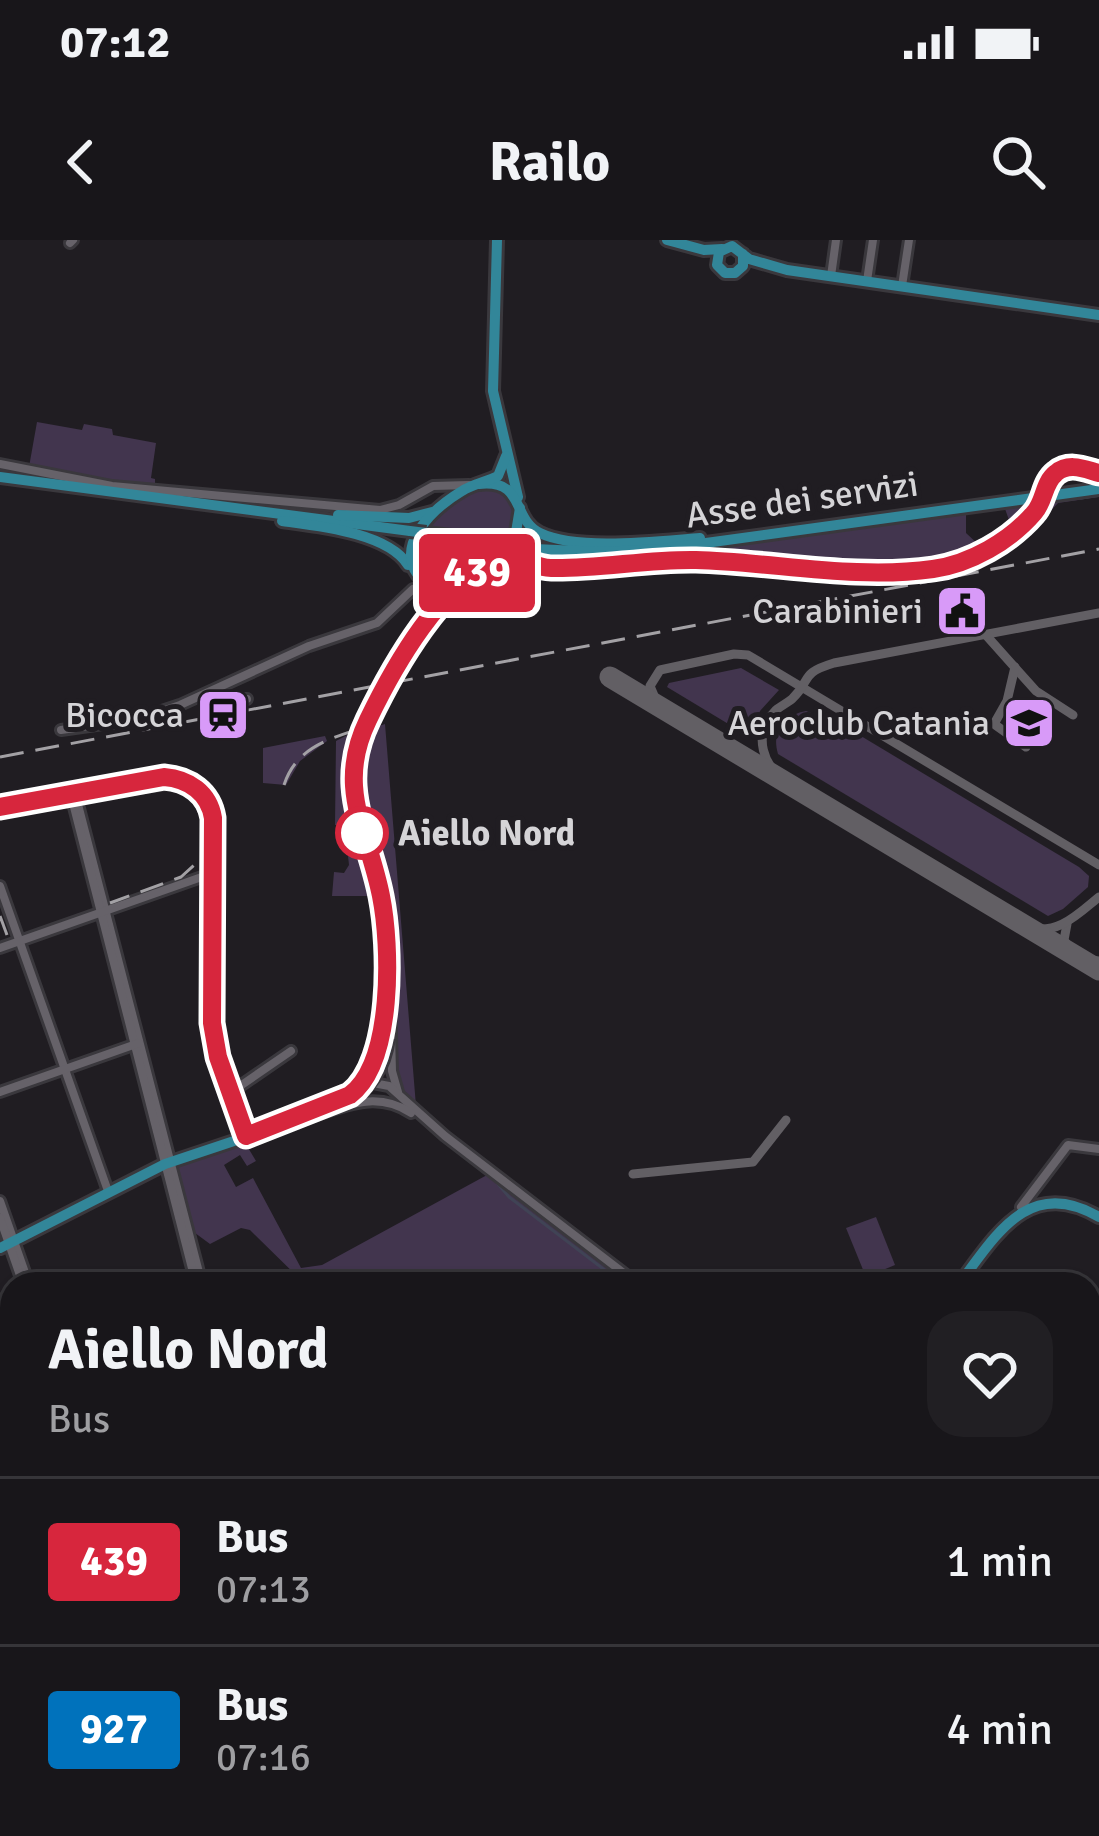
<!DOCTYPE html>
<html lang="it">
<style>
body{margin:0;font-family:Signika,sans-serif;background:#211f23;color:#f1f3f6;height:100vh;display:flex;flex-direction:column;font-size:45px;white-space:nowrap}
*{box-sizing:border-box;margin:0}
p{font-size:39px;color:#9f9fa2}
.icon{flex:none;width:66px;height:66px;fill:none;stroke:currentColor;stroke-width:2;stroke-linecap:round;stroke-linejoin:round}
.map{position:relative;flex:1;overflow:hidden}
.drawer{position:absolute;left:0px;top:1032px;width:1101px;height:564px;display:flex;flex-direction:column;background:#18161a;border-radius:36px 36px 0 0;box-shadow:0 3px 9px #0004,0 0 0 3px #363539}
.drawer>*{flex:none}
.badge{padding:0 24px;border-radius:9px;font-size:42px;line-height:78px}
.map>.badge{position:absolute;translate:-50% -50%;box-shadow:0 0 0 6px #fff}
.round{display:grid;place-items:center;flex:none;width:126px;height:126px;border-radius:36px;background:#211f23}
.headline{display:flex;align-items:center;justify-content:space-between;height:204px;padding:0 48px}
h1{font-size:57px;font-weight:700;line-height:90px}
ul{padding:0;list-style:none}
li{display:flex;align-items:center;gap:36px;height:168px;padding:0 48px;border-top:3px solid #363539}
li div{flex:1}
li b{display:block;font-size:45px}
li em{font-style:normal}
li .badge{min-width:132px;font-weight:700;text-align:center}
.status{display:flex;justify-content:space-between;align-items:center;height:84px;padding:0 60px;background:#18161a;direction:ltr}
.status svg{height:33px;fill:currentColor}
header{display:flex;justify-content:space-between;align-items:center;height:156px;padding:0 48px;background:#18161a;font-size:54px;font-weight:700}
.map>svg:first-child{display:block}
</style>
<div class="status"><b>07:12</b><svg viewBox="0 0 49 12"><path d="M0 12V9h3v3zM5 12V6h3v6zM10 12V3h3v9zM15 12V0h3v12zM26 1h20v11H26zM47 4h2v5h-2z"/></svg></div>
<header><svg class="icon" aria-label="back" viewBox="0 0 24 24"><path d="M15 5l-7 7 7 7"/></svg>Railo<svg class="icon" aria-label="search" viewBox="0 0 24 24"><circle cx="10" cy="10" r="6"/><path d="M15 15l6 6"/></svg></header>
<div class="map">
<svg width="1099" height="1596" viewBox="0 0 1099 1596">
<rect width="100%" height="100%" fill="#201d22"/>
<g fill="#42354e">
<polygon points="37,182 82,190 84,184 112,189 113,195 156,203 151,238 155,239 155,247 29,227"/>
<path d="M473,248L502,249L518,274C507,300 484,342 450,342C441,342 430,338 421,336L412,313L430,279Z"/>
<path d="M1099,252V257L1058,263L1035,288L977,324L973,321L1031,274L984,310L954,323L854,329L545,324L531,320C673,322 821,291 962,273L966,275V293L980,306L1009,280L1004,266Z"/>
<polygon points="741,428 779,450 760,471 750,497 667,447 669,443"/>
<path d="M806,471L841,484L1079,627L1089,636L1088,647L1063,669L1048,676L778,514C771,491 784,475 806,471Z"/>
<polygon points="385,484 416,866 411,865 395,844 385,662 355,536 363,496 368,497 376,487"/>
<polygon points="353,492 358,494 348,540 363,609 358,613 350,586 335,585 336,501"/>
<polygon points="325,496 327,501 300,521 286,545 263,543 263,508"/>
<polygon points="363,614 377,656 332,656 334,632 344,633 349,625 348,616"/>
<polygon points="211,638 209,756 199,759 202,641"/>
<path d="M379,683L382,749L380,796L357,847L247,890L244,883L337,851C392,826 369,730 379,683Z"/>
<polygon points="244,901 256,921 247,926 240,915 224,925 236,947 253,938 301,1028 322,1025 487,935 631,1044 305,1044 250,990 241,988 210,1004 191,990 176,933 180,923"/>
<polygon points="876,977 895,1025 866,1037 846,988"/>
<polygon points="0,1425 12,1434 12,1528 0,1544"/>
</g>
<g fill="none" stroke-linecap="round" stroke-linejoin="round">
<g stroke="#404355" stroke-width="3">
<polyline points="1081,258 1099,255"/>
<polyline points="498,944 509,957 623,1044"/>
<polyline points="1063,1584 1083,1596"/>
</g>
<g stroke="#625f64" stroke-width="9">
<polyline points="985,394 1036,451 1073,475"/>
<polyline points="1015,427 1007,461 994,484 1026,507"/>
<polyline points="658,465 650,446 660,430 734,414 748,415 1099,625"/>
<path d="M789,544C763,527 751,495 776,470C781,466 787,463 792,459C813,439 798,434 834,423L1099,373"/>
<polyline points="1067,684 1064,700 1074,715"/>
<path d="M1027,687C1057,696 1077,675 1099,657"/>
<polyline points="1078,718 1099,721"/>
<polyline points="633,934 753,922 786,880"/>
</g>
<polyline stroke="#625f64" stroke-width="21" points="610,437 1099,730"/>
<polyline stroke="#3b383d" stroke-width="10" stroke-dasharray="10 5" stroke-linecap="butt" points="362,495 396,430"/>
<g stroke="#3a383d" stroke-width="14">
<g id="minor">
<polyline points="70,3 73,0"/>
<polyline points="831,36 836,0"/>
<polyline points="867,41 873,0"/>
<polyline points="902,46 909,0"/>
<polyline points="0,224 112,246 380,270 399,265 433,246 469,245"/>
<polyline points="207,466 247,459"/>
<polyline points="61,490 138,479 180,465 309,406 377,383 413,349 427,346"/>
<polyline points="123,550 173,543"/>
<polyline points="75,553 202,1044"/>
<path d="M0,567L164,537C189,539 209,553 213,578L212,783L218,817L246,896"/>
<polyline points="74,567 196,1044"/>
<polyline points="0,572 73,559"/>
<polyline points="0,646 108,951"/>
<polyline points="0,708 213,633"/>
<polyline points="390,760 392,831 398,852"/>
<polyline points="368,842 389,846 445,896 638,1044"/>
<polyline points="0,852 139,803"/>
<polyline points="230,853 291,811"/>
<path d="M295,882C335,871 372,847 411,873"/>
<polyline points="0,961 29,1044"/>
<polyline points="1021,967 1068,905 1099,909"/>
<polyline points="0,978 23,1044"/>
<polyline points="0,1368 12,1364"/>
<polyline points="0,1422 12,1431"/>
<polyline points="1,1552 12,1537"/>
<polyline points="211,1584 226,1596"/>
<polyline points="384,1584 400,1596"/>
<polyline points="393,1584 409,1596"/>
<polyline points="680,1584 697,1596"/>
<polyline points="152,1596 161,1584"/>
<polyline points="337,1596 346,1584"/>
<polyline points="523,1596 532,1584"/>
</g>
</g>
<g stroke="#3a383d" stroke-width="16">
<g id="major">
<polyline points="497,0 493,151 518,257"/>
<polyline points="667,0 704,10 722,9"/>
<polyline points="743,14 743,26 735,33 725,33 717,25 719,12 732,6 749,19 787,30 1099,75"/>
<polyline points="0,237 410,291"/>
<path d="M479,244C526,239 511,279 540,293C577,311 659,301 700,298"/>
<path d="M1046,247C1059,223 1076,226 1099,233"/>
<polyline points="338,275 409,278 432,272"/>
<path d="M282,281C319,286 388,293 408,325"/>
<polyline points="426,293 501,302"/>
<polyline points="513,308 601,312 662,309 1099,249"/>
<polyline points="502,310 516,292 520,268"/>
<polyline points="485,327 514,317 567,320"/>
<path d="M473,337L449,347L424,342C389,309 432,269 462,251C473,244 486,242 498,236L506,216"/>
<polyline points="432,373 527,336 563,326 684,320 886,332 940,328 984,312 1033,275 1040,264"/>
<polyline points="416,394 440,364 461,346"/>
<polyline points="396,430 418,391"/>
<path d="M246,896L350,855C394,821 390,710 382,659C371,596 341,562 362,495"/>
<polyline points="0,1008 165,924 249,896"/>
<path d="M959,1044C996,995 1029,936 1099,977"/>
<polyline points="42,1584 58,1596"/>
<polyline points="534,1596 544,1584"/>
</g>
</g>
<use href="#minor" stroke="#666269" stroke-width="8"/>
<use href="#major" stroke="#328699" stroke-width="10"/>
<g stroke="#a3a1a5" stroke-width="3" stroke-dasharray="24 12" stroke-linecap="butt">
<polyline points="0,517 1099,309"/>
<path d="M284,545C296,508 328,499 362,488"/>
<polyline points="19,557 58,558 145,544 178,549 195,562 207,590 201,619 181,637 110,663"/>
<polyline points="0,676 7,695"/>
</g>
<g stroke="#3a383d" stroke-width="16" stroke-linecap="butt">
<g id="major-bridge">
<polyline points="1040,264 1046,247"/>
<polyline points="410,291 426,293"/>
<polyline points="498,306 513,308"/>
<path d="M343,864C370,849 384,829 388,798"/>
<polyline points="0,1552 12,1561"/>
</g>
</g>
<use href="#major-bridge" stroke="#328699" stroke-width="10"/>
</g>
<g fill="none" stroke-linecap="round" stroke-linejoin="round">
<g stroke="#fff" stroke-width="27">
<path id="line" d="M0,567L164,537C189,539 209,553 213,578L212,783L218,817L246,896L350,855C394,822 391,706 381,656C368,590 335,548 368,480C393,428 442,340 498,320C519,312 531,328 551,328C599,329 648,319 696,320C774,322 855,340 933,329C970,324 1010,301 1034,273C1045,261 1043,243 1056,233C1069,222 1084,229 1099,233"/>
</g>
<use href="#line" stroke="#d7263d" stroke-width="18"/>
</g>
<defs>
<g id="civic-square" transform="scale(2.7)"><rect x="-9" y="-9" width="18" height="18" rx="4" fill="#d89af8" stroke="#201d22"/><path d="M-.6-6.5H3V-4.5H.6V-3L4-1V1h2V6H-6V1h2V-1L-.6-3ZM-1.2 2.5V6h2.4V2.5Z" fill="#111"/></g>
<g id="station-square" transform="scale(2.7)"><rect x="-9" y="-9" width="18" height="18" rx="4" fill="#d89af8" stroke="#201d22"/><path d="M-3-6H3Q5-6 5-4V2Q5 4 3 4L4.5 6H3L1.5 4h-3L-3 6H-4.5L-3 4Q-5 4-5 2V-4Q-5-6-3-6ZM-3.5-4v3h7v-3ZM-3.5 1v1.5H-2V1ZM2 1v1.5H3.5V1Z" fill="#111"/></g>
<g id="university-square" transform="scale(2.7)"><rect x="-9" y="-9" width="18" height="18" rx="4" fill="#d89af8" stroke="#201d22"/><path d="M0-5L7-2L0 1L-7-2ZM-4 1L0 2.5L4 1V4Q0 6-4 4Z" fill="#111"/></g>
</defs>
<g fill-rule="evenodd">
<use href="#civic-square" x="962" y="371"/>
<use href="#station-square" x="223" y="475"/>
<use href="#university-square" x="1029" y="483"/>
</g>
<circle fill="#fff" stroke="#d7263d" stroke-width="6" cx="362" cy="593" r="24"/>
<g text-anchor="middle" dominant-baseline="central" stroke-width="10" stroke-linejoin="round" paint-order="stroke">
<g font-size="36" fill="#d5d4d7" stroke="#201d22">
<text transform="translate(802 260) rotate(-8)">Asse dei servizi</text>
</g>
<g font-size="36" fill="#d5d4d7" stroke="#201d22" text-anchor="end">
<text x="923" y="371">Carabinieri</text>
<text x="184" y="475">Bicocca</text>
<text x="990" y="483">Aeroclub Catania</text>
</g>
<g font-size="36" font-weight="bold" fill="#d5d4d7" stroke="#201d22" text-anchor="start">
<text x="398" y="593">Aiello Nord</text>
</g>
</g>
</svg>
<b class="badge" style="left:477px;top:333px;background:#d7263d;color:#fff">439</b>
<section class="drawer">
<div class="headline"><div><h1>Aiello Nord</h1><p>Bus</p></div><a class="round"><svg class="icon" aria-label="heart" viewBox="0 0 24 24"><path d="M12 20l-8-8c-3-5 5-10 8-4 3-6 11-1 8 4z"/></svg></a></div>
<ul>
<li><span class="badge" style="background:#d7263d;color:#fff">439</span><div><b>Bus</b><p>07:13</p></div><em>1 min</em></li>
<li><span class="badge" style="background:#0072bc;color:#fff">927</span><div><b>Bus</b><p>07:16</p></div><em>4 min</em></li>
</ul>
</section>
</div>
